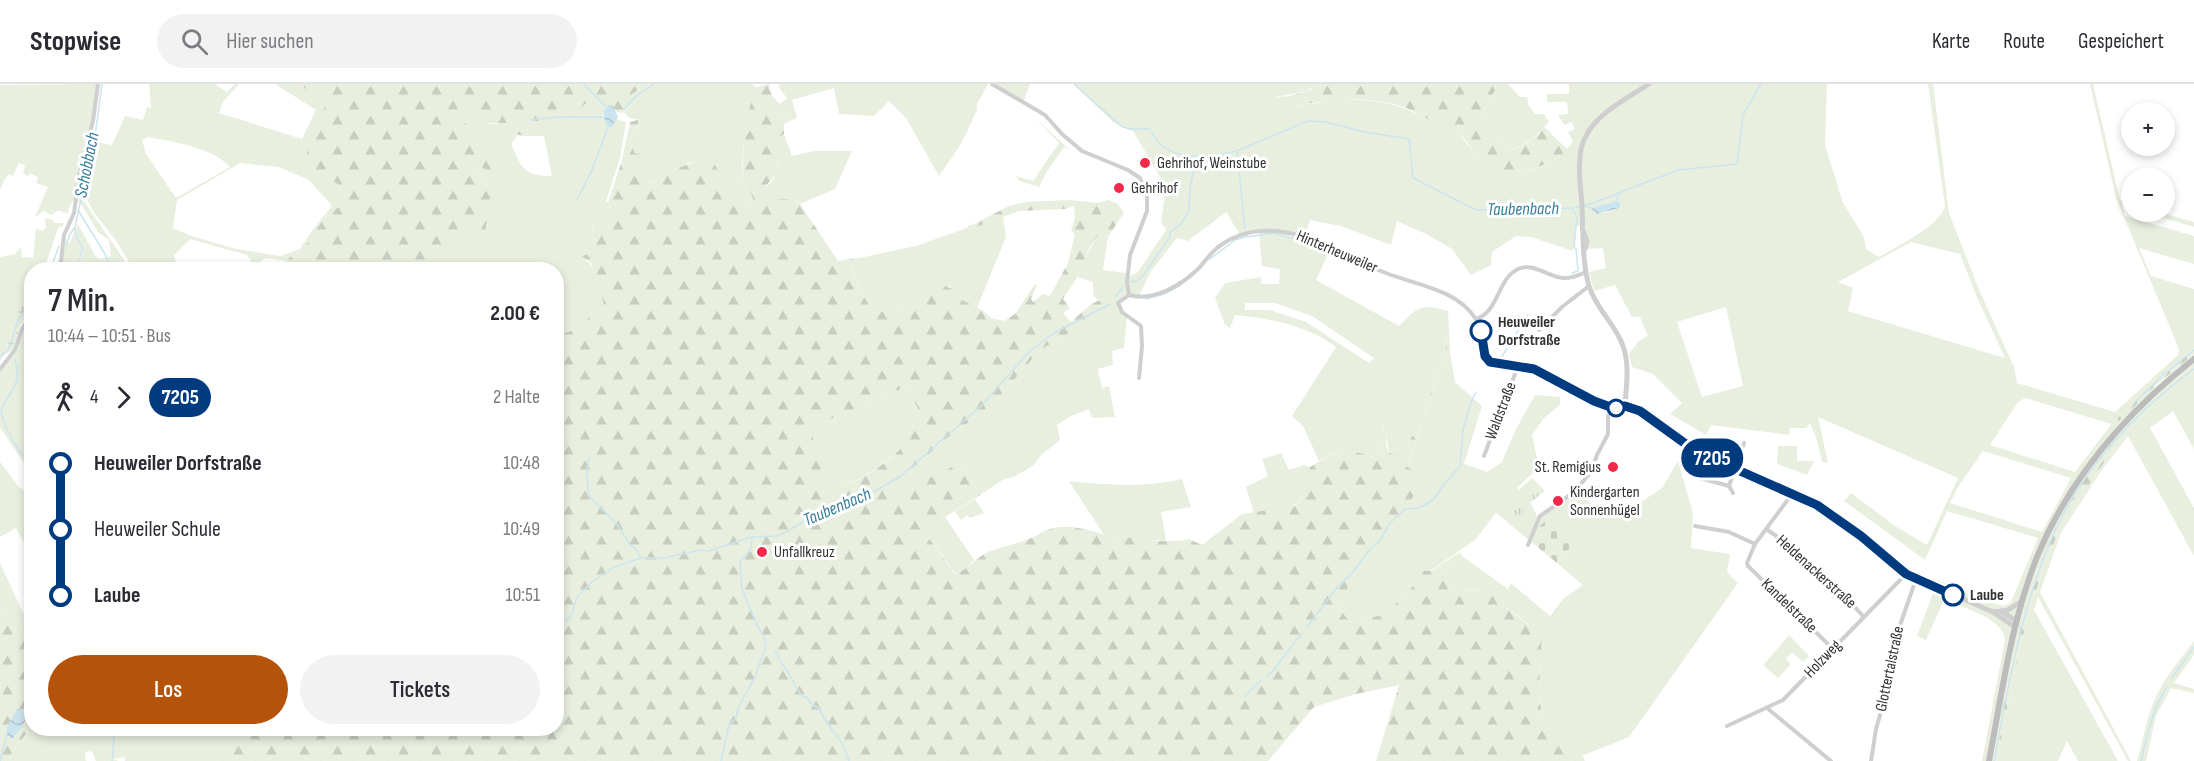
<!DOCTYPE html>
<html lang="de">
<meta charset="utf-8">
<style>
body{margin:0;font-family:"Sofia Sans Condensed",sans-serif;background:#f2f2f3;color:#2b2b33;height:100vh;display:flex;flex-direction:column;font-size:22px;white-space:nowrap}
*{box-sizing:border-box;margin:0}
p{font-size:20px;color:#7c7c81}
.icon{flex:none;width:33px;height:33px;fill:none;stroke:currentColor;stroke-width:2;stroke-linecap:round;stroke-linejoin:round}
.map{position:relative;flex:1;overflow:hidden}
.details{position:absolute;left:24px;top:178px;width:540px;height:474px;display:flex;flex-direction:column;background:#fff;border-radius:24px;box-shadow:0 3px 9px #0003}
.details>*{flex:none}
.badge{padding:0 12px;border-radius:20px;font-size:21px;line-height:39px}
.controls{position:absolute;left:2121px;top:18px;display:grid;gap:12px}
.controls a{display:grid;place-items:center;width:54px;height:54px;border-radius:50%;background:#fff;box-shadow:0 3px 9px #0003;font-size:30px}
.map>.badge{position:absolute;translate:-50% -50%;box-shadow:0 0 0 3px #fff}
.legs{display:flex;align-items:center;gap:9px;height:66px;padding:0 24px;font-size:20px}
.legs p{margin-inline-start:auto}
.head{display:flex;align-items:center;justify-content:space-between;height:102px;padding:0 24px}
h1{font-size:33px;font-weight:600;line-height:45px}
.action{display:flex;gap:12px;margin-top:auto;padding:12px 24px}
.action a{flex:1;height:69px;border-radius:36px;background:#b45309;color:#fff;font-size:24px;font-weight:600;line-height:69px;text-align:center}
.action a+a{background:#f2f2f3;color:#2b2b33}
ul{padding:0 24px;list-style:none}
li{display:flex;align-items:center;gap:21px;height:66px;font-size:22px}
li i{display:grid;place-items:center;width:9px;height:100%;margin:0 8px;background:currentColor}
li i::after{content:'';width:15px;height:15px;margin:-8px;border:4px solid;border-radius:50%;background:#fff}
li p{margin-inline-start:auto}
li:first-child i{background:linear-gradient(#0000 50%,currentColor 0)}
li:last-child i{background:linear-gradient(currentColor 50%,#0000 0)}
header{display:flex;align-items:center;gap:36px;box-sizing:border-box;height:84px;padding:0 30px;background:#fff;border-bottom:2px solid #e1e1e2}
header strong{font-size:28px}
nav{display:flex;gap:33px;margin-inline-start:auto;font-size:21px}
.search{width:420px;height:54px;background:#f2f2f3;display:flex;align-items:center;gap:15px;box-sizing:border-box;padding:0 21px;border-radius:33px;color:#7c7c81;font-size:22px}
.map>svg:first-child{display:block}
</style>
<header>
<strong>Stopwise</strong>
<div class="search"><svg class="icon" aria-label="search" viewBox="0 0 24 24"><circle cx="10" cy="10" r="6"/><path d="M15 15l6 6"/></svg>Hier suchen</div>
<nav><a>Karte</a><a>Route</a><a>Gespeichert</a></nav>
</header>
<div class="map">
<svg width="2194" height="677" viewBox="0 0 2194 677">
<defs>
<pattern id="forest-firs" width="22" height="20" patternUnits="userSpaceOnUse" patternTransform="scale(1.5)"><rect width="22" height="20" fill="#e9efdf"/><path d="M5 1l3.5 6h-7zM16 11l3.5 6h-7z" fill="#c8cdc0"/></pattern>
<pattern id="wetland-marsh" width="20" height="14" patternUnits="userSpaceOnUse" patternTransform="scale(1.5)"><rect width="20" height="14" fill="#e9efdf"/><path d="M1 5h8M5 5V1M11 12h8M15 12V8" fill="none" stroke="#c8cdc0"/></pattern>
<pattern id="cemetery-stones" width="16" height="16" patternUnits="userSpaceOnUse" patternTransform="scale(1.5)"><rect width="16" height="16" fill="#e9efdf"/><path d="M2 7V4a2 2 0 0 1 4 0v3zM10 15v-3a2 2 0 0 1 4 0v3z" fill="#c8cdc0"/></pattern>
<pattern id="park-tufts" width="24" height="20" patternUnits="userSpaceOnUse" patternTransform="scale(1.5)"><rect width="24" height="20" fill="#e9efdf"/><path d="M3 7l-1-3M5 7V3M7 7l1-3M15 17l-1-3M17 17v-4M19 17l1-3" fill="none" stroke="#c8cdc0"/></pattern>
<pattern id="water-waves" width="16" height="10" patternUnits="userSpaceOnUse" patternTransform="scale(1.5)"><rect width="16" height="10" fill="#cbe5f0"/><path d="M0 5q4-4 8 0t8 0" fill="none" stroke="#afc5ce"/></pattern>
</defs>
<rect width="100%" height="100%" fill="#fff"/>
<g fill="#e9efdf" fill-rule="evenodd">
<polygon points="100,0 96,27 94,26 77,92 75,117 72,117 67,130 59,126 51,131 44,127 35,133 48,103 36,99 38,93 30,89 28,93 23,89 25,81 19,79 13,92 8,90 0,105 0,1"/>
<path d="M149,0H215L227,8L235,0H239L223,18L219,29L302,55L316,26L275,0H298L327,17C318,48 298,57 316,90H326L337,100L342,108L339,123L324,134L302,167L286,177L266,174L254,181L247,171L190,155L174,171L178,186H134L115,155L94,129L85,111L93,57L112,61L125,32L143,36L147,23L151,24ZM148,53C171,57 214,64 230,83L176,114L146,70L142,56ZM240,79L278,83L309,96L332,122L314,144L300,165L280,172L236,165L189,151L173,144L177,116Z"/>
<path d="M653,0H751L756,3C746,38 742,62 742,98L751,109L754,118L748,122L728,104L721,92L692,78L673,86L648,100L637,93L631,52L641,36L629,34L624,28L634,19L632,10L643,3Z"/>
<polygon points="779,0 988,0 977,20 977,26 961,60 939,92 906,34 889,17 874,32 839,30 834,4 792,16 797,34 792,36 789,30 776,35 780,20 787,14 779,3"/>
<polygon points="992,0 1030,0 1023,19"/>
<path d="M1073,0H1313V3L1306,7L1275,13L1296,15L1298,21L1320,19L1326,16C1366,15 1387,15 1424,33C1432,37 1442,39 1450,43C1464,50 1467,63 1478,73C1504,96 1541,88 1566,68L1543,46C1532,54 1522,64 1508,65L1482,32L1498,0H1508L1520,13H1527L1529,22L1535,30H1544L1549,38L1544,43L1567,65L1573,58L1568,48L1575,45L1571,38L1564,41L1558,31L1568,30L1567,18H1547V10H1569V0H1827L1825,61L1843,119L1860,146L1864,154L1866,165L1879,173C1896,163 1941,141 1945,122L1928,0H1933L1949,129L1980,208L2014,283L2017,299L2115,328L2178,271L2179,265L2116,114L2090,0H2093L2120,116L2131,120V124L2122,121L2125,132L2194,152V180L2139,164L2151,192L2194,205V264L2142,307L2117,335L2194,270V281C2130,329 2075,394 2045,468C2018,534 2006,607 1993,677H1982L2005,556C2002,533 1964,524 1944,516L1926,556L1917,552L1938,496L1985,517L2005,522L2011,518L2038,454L1947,427L1925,476L1844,417L1851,409L1895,442L1927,461L1958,394L1818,333L1828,379L1822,378L1817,356L1810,339L1806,344H1790L1789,351L1711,341L1706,351L1670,330L1682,319L1653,290L1632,283L1629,270L1639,257L1648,252L1640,233H1632L1615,201L1594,207L1589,188L1606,184L1603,164L1587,165L1589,156L1585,142H1576L1573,167L1531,153L1516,152L1492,168L1491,181L1471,191L1452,165L1426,150L1397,137L1391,161L1341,142L1310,136L1305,153L1331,164L1316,196L1399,242C1418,223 1420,219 1448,227L1450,267L1455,298L1482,322L1464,380L1487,388L1502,378L1515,347L1535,311L1560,313V321L1544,334L1532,351L1539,383L1517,404L1530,418L1537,432H1540L1577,405L1600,430L1632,424L1662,404L1678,377L1693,429L1691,464L1730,470L1727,488L1738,499L1629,653L1582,672L1580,667L1543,637C1542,627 1540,618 1539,608C1539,585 1547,566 1532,545C1526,536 1512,528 1503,521L1504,516L1484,508L1457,507L1438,492L1462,472L1508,505L1511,499L1550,532L1563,515L1583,501L1558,480L1573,459L1530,457L1496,429L1475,456L1430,487H1424L1407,510L1382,531L1350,538L1338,523L1357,485L1378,462L1387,447L1409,397L1407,384L1447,269V248L1446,264L1418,343L1403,367L1396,371L1389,369L1384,339L1382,364L1373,373C1351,365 1339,366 1319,377L1303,342L1292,332L1336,263C1306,241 1271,235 1235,231L1230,244L1225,241L1215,214L1225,199L1261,193V200H1279L1280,185L1262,182L1259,146L1240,151L1226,128L1188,157L1177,154L1151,187L1138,214L1129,211L1119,219L1127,233L1124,264L1112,267L1113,281L1098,285L1102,304L1109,302L1115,333L1092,334L1089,325L1069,333L1057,341L1060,356L1040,372L1034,381L1014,393L1004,395L980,411L960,379L893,413L887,403L916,381L947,354L991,322L1040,266L1063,253L1105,215L1097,216L1093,210V198L1078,193L1081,181L1098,151L1101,149L1108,153L1103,186L1126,189L1128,193L1138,188L1166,146L1161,138L1166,103L1133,47L1113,38ZM1616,117L1620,124L1605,129H1595L1592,124ZM1911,158L1960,170L1976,211L2005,274L1848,227L1853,204L1838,198ZM1245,219H1275L1312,232L1374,274L1369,279L1306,238L1270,226H1245ZM1726,223L1743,302L1702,313L1677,238ZM2025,314L2111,340V341L2075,388L1990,361L2018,318ZM1983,367L2071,394L2042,448L1950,419L1958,403Z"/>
<path d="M595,13L603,27V33L615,39L616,35L626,38L620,74L606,117L611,121L603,134H592L594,164L585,176C599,184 601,210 606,224L588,234L579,246C570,245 565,251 557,251L556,186H450L444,154L462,151L484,156L488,101L484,94L473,89L471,78L482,83L494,91L479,52L472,48L463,36L469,31L489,40L506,39L517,42L518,51L511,60C522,84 523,92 552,92L544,52H525L529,36L573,30L585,17Z"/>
<polygon points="1035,34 1070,66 1064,63 1046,89 1039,103 1019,97 1016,92 1033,97 1059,59"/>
<path d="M784,50L792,72L814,67H852L835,105L800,120L792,115H763C762,103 773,100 776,89C779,82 776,63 777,54Z"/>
<polygon points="81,113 131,186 77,186 84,165 75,146 78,140 96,173 101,175 111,172 109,156 98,148 81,120 78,118 79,114"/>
<polygon points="2144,128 2159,128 2194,138 2194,143"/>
<polygon points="1003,133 1006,153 977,224 962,216 955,206 949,202 922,206 909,221 874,229 864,213 850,182 864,180 864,173 916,162 967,144 969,141 972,141 971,145"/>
<path d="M45,134L51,135L55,139H64L63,142L58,144L44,186H32L31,215C16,223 11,249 7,265L0,270V173L15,170L21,163L22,173L33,174L36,145L42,147L46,144Z"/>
<polygon points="74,148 83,164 75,186 59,186 62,178 65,157 70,159"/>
<polygon points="31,234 31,381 25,381 0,343 0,287 17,267 24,246"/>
<path d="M2194,287V365L2173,327L2150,344L2194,424V472L2128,352L2101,387L2061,449L2040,508L2131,677H2128L2038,513L2034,526L2118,677H2078L2067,657L2058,677H1997C2010,611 2024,530 2050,468C2057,450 2068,433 2079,416C2110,367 2146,320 2194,287Z"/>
<path d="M907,302L919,327C914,340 908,355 900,365C882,384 848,403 823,409L810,344Z"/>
<polygon points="1778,362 1797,362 1797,377 1814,377 1807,391 1777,380"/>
<polygon points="1281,369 1289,386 1304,381 1310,383 1304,406 1298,419 1290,423 1254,429 1246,403 1268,392 1262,375"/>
<polygon points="0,378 18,402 29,410 31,409 31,472 16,444 0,453"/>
<path d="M1182,395L1191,423L1161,428L1166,456H1135L1123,452L1120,457L1104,451L1069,397C1107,401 1145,404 1182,395Z"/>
<polygon points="975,415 984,429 970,434 967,431 961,436 955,427"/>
<polygon points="945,433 974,476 963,487 956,490 926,450 932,441"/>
<polygon points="0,479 31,546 31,562 11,542 0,516"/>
<polygon points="1789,551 1809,572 1803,578 1792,568 1786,575 1791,580 1778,594 1763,581"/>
<path d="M2194,557V571L2174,599L2194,605V609L2171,604L2156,632L2146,677H2137C2143,657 2146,636 2154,617C2163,595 2180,576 2194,557Z"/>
<polygon points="31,644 32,645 232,645 231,659 213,670 213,677 125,677 125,673 113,675 119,677 96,677 92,667 85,668 86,677 9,677 12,668"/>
</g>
<g fill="url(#forest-firs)" fill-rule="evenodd">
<path d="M298,0H655L643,3L632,10L634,19L622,29L617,28L614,23H606L603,27L595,13C585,18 580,26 572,30C559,37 543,39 529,36L525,52L518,51L517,42L506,39H477L468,31L464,37C470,45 475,47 481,54C490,64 492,79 494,92L482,83L471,78L473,89L484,94L488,101L495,103L498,112L490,113L484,156L462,151L445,154L450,186H277L289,174L302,167L324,134L339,123L342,108L337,100L326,90H316C302,65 304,51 320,28L322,29L327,18Z"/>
<path d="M769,0L772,12L780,20L776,35L789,30L792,36L784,40V50L777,54V89L766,102L763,115H792L800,120L838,177L864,173V180L850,183L864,213L874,229L909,221L922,206L941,200L955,206L962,216L982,226L991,234L1004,237L1015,230L1035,200L1037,201L1031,215L1033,218L1043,210L1050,212L1068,179L1075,150L1071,146L1075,134L1074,122L1065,125L1019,127L971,145L972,141L1009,122L1025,118L1069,116L1098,119L1108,116L1117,119L1124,129L1108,153L1101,149C1089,159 1084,177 1078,191C1076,198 1067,207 1063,215L1070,224L1063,229L1071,238C1084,228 1094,212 1112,216L1063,253L1040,266L991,322L947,354L916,381L887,403L893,412L960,379L980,411L932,441L926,450L955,490C967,486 975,475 986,469C998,463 1013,461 1026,456C1033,454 1040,449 1047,446C1070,437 1099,449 1120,457L1123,452C1135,456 1177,459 1189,455L1202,461L1242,430L1290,423L1298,420L1304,406L1310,383C1335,368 1345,363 1373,373L1382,364L1384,339H1386V362L1389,369L1396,371L1403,367L1418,343L1446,264L1447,246V269L1407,383L1411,385L1409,397L1415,410L1378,462L1357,485L1338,523L1350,538L1382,531L1407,510L1424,487H1431L1460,468L1462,472L1438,492L1457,507L1484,508L1500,511L1504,516L1503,521L1531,543L1535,541L1544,548L1541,560L1543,574L1540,586L1539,611L1543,636L1580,667L1585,677H1376L1399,601L1356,610L1314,623L1268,677H213V670L222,661L231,659L232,645H556L557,251C565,251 570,245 579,246L588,234L605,224L596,190L591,179L582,172L589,170L594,164L592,134H603L611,122L608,119L622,76L630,38L641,35L631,52L634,69L643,71L637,93H644L649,100C668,87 687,79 711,74L728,104L749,122L754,118L751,109L742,98L745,39L756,3ZM907,302L919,327C914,340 908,355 900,365C883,384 848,404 823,408L821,393L824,388L810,344Z"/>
<path d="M1313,0H1498L1482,32L1508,65C1522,65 1533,54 1543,46L1566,68C1541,87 1504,97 1478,73C1471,67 1468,57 1461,51C1449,42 1437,40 1424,33C1417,30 1411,25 1403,23C1368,11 1333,16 1298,21L1296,15L1288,17L1276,13L1290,12L1313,5Z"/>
<polygon points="2194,264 2194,270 2156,301 2119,337 2117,335 2142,307"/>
<path d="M2194,281V287C2146,320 2110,367 2079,416C2068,433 2057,450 2050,468C2024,530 2010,611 1997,677H1993C2006,607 2018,534 2045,468C2075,393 2129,330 2194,281Z"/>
<polygon points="0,516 11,542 31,562 31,644 12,668 9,677 0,677"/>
</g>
<path fill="url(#wetland-marsh)" d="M31,215V224L19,244L14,265L3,272L0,277V270L7,265C11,248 15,224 31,215Z"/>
<polygon fill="url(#cemetery-stones)" points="1546,437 1573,459 1558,480 1530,457 1535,446"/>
<polygon fill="url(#park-tufts)" points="1532,394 1545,407 1527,421 1517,439 1506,429 1520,405"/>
<g fill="url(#water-waves)">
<polygon points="609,21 614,23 618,33 612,43 608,43 605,38 603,27"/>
<polygon points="1616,117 1620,119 1620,124 1597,130 1591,124"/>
<path d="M17,625L25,628C28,639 19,647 12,655L7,651V643Z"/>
</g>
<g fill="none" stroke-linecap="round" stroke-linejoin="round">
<g stroke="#cbe5f0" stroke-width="1.5">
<polyline points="584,0 606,23"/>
<polyline points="1074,0 1121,42 1129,45 1150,45"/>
<polyline points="624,25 636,12 654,0"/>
<polyline points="531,36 557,33 603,33"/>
<path d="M1152,49C1167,79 1210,74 1236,67"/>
<polyline points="577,116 592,86 608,43"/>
<polyline points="1616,117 1619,110"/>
<polyline points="1586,122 1591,124"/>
<polyline points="78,126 105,170 111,186"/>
<polyline points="75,144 75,148 83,165 76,186"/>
<polyline points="1245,145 1237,67 1308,37 1326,38 1365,48 1409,55 1413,94 1476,126 1573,124 1593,119 1678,86 1737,80 1743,31 1761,0"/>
<polyline points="1247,153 1273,149 1309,159"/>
<polyline points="66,161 70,150 75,143 96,45 102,0"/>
<polyline points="1210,175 1235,156 1247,152"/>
<polyline points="50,186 59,162"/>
<polyline points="1572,189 1578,187 1576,165 1574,163 1577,133 1573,125"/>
<polyline points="1131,198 1137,197 1142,193 1170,153 1170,148 1181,140 1189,126 1190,105 1196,73"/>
<polyline points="1116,212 1123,203"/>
<polyline points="1146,215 1164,210 1181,201"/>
<path d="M7,267C14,258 13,249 17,239C20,230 26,226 32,219"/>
<polyline points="0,273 4,268"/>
<polyline points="1501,274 1528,231"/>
<path d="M15,275C22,303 11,304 1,326C3,340 18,373 32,378"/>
<polyline points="2134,319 2165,289 2194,266"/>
<polyline points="589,372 587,388 588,408 592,415 616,439 631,462 636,465 641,474"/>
<polyline points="566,536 571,533 577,513 592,498 614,483 641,474 663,474 701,466 709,467 752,453 776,452 788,447 819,428 827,428 845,418 854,419 901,392 983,320 1029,268 1054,249 1110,220"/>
<polyline points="1307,543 1336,505 1354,487 1371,464 1378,459 1391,438 1405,425 1420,424 1433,416 1442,403 1460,382 1463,346 1471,318 1476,308"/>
<path d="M774,566L778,570V575C790,586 792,600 802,612L807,613L810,619L820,625C822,636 838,651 844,663C846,667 847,672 849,677"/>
<polyline points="1267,592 1272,588 1302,549"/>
<polyline points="2172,594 2194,563"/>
<polyline points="1245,612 1261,596"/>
<polyline points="386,649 388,645"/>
<polyline points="0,677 7,651"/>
<polyline points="112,677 114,656 112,645"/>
<polyline points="721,677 729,641 736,634 738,624 755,593 766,561 763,550 758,543 742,505 740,478 751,465 752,454"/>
<path d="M1994,677C2008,601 2022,522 2053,451C2082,385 2136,327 2194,285"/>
<path d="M2141,677C2147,652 2152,627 2166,604"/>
</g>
<g stroke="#cfcfcf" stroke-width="4">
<path d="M992,0L1045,31L1062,50L1082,67L1128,86L1140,94L1147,112V127L1130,171L1127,198L1129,211C1153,218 1182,201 1199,184C1206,176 1212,167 1221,161C1247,143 1276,144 1305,153C1332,165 1358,178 1386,189C1416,201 1456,205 1475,234C1484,247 1480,266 1490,278C1505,283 1521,280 1536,285C1563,295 1597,328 1625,322"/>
<polyline points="56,186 61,177 64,151 74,129 79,92 93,37 98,0"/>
<polyline points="1129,211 1118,219 1122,228 1141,242 1142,262 1139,294"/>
<path d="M1476,235C1499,228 1497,195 1518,185C1534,178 1548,193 1563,194C1570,195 1579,191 1586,188"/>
<polyline points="1539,246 1562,223 1589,202"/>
<polyline points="0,285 15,266 22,245 32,230"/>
<polyline points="1484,372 1518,282"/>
<polyline points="1693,392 1729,402 1744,359"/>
<polyline points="1729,402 1733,409"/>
<polyline points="1792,410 1755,460 1747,479 1748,482 1833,565"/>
<polyline points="1695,442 1729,448 1755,460"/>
<path d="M1766,445C1803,469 1834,501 1864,533"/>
<polyline points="1528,461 1540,432 1573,409 1591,388 1597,371 1608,350 1608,332 1613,324"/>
<polyline points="1767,624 1831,677"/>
<polyline points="1727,642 1783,616 1906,490"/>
<polyline points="1871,677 1876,645 1889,600 1897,550 1916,495"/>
</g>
<g stroke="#cfcfcf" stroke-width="5">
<path d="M1649,0C1628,14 1597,29 1586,52C1582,59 1580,67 1580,75C1578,90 1581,106 1582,121C1583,145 1582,179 1589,202C1596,225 1616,241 1623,262C1630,281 1626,303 1625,322L1640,327L1683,358L1706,371L1817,421L1861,452L1906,490L1993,528L2015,543"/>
<polyline points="1583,146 1587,157 1585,165"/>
<polyline points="1994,528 2008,526 2022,517"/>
<polyline points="2002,528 2017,537"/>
</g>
<path stroke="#bcbcbc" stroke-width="6" d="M1989,677C2002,609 2011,538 2037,473C2070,393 2127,328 2194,275"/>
</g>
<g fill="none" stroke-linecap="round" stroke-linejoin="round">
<g stroke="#fff" stroke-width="14">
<polyline id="line-1" points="1481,247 1485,272 1490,278 1534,285 1594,317 1613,324 1625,322 1640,327 1683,358 1706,372 1817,421 1861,452 1906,490 1953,511"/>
</g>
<use href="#line-1" stroke="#003b80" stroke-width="9"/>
</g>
<g fill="#f3294b" stroke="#fff" stroke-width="2">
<circle cx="1145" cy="79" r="6"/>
<circle cx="1119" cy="104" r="6"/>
<circle cx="1613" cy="383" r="6"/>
<circle cx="1558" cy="417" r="6"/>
<circle cx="762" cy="468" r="6"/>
</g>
<g fill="#fff" stroke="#003b80" stroke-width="3">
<circle cx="1481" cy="247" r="10"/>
<circle cx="1616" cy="324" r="8"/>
<circle cx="1953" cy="511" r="10"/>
</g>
<g text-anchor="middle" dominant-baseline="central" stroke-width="6" stroke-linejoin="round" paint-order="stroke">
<g font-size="16" fill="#323232" stroke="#fff" text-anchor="start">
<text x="1157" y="79">Gehrihof, Weinstube</text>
<text x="1131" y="104">Gehrihof</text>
<text x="1601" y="383" text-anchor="end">St. Remigius</text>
<text x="1570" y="408">Kindergarten<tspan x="1570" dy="18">Sonnenhügel</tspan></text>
<text x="774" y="468">Unfallkreuz</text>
</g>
<g font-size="16" fill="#323232" stroke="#fff">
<text transform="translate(1337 168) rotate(23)">Hinterheuweiler</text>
<text transform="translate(1501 327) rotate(-69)">Waldstraße</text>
<text transform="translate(1816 488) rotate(42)">Heldenackerstraße</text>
<text transform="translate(1789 522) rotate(44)">Kandelstraße</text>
<text transform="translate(1823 575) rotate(-46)">Holzweg</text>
<text transform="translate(1890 585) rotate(-78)">Glottertalstraße</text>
</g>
<g font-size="16" font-weight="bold" fill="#323232" stroke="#fff" text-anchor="start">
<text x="1498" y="238">Heuweiler<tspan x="1498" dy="18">Dorfstraße</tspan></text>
<text x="1970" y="511">Laube</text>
</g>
<g font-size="18" font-style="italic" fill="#387e9c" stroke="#fff">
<text transform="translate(87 81) rotate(-79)">Schobbach</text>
<text transform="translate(1523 125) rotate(-1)">Taubenbach</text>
<text transform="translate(837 423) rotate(-23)">Taubenbach</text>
</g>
</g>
</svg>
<div class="controls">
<a>+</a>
<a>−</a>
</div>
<b class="badge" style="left:1712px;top:374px;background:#003b80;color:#fff">7205</b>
<section class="details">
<div class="head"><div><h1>7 Min.</h1><p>10:44 – 10:51 · Bus</p></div><b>2.00 €</b></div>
<div class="legs"><svg class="icon" aria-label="walk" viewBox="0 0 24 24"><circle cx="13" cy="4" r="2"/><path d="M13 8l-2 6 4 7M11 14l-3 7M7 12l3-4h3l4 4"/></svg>4<svg class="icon" aria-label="forward" viewBox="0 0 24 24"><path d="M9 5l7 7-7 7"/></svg><b class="badge" style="background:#003b80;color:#fff">7205</b><p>2 Halte</p></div>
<ul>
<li><i style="color:#003b80"></i><b>Heuweiler Dorfstraße</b><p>10:48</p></li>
<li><i style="color:#003b80"></i><span>Heuweiler Schule</span><p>10:49</p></li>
<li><i style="color:#003b80"></i><b>Laube</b><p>10:51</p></li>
</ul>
<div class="action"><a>Los</a><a>Tickets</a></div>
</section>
</div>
